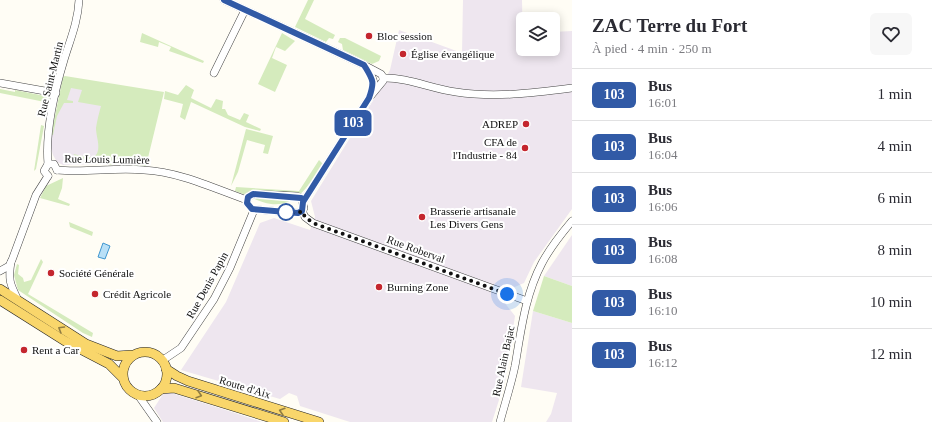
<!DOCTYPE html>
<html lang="fr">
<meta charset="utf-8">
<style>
body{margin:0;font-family:"Times New Roman",serif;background:#f7f7f7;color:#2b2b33;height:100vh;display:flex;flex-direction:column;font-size:15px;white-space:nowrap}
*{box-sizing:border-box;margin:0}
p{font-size:13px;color:#7c7c81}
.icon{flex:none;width:22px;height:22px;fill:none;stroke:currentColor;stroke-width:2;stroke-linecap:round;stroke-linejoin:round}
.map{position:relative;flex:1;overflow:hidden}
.sheet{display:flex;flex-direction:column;background:#fff;width:360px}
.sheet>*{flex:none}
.badge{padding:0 8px;border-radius:6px;font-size:14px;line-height:26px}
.controls{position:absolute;left:516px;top:12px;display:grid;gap:8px}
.controls a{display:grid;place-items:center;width:44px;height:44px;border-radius:6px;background:#fff;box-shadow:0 2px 10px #0003;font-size:20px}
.you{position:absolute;width:20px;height:20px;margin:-10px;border:3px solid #fff;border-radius:50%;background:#1a73e8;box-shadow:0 0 0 6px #1a73e833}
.map>.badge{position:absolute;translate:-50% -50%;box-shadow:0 0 0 2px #fff}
.round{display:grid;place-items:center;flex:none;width:42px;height:42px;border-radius:6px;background:#f7f7f7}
.head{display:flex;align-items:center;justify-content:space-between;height:68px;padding:0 20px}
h1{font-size:19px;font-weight:700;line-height:30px}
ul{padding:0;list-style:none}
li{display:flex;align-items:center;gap:12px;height:52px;padding:0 20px;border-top:1px solid #e1e1e2}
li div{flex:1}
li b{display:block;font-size:15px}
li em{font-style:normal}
li .badge{min-width:44px;font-weight:700;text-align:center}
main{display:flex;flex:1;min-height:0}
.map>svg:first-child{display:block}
</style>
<main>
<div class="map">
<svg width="572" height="422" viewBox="0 0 572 422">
<rect width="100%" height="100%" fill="#fffdf5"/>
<g fill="#eee6ef">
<polygon points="463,0 522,0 523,49 553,49 553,32 572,31 572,209 534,262 524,283 510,289 504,302 515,316 505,381 492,422 350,422 300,406 297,396 289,393 280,399 181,370 226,302 260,223 274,218 310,230 315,217 311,201 374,99 390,70 399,30 462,53"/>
<polygon points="64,80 112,88 104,164 63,165 57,162 53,155 50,145"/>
<polygon points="572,235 572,286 544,276"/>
<polygon points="533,311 572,323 572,422 546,422 551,414 557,393 521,387"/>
<polygon points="165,391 235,413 262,422 163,422 154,408"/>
</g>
<g fill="#d5ebbd">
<polygon points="308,0 314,0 305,19 335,35 333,39 329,38 326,42 295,27"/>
<polygon points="142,33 204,61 203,63 169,51 171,47 159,42 158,47 140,42"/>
<polygon points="282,33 295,41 285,51 276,47 272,58 287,65 275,92 258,84"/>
<polygon points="340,38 345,38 381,56 379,61 372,64 343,50 342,44 338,42"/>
<path d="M65,76L164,92L146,166L92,164C88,159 78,159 73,154L93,158C103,151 96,138 96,128C97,121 99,113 101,106L78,102L82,90L71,88L67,100L73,101V103H64L57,116L53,135H51L63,77Z"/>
<polygon points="186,85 194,90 191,98 211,108 216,99 223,101 222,109 225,109 228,115 240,120 244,113 249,115 246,122 261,129 260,131 245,127 191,102 185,120 180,117 183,104 164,99 165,91 178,95"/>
<polygon points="0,89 15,92 15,90 50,97 46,116 43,115 45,102 0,93"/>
<polygon points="41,125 44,126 36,169 34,171"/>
<polygon points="246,129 273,136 268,154 263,153 265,145 247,140 238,172 231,186"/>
<path d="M319,160L323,164C310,183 298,207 271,204C259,202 247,195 235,191L236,187L299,191Z"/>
<polygon points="63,178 62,188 58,199 70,204 69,206 40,198 46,186"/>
<polygon points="69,222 93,232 92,236 70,227"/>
<polygon points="41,259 43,262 28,294 93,333 92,337 83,333 18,290 14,275 17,264 19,265 18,274 23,278 24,282 31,280"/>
<polygon points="544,276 572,286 572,323 533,311"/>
</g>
<polygon fill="#b9e0f7" stroke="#3f96cf" points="103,243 110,246 105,259 98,257"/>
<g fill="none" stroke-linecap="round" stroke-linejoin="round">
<g stroke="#444" stroke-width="8">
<g id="minor">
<polyline points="224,0 364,65 381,74 383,77 383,81 369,98 303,202"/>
<polyline points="364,65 372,77 374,83"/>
<polyline points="214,73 245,10"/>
<path d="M383,78C407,77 432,89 456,92C494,98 533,93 572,88"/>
<polyline points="0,83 56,93"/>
<path d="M48,164C45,130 54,93 64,60C70,40 78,22 79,0"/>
<path d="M57,170C86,173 115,167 144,170C180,172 213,188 247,200"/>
<polyline points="48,176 44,171 48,164 54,164 57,170"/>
<polygon points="253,194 297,196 301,198 304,208 302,211 298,213 252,209 247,203 248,197"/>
<polyline points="302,211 305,217 313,223 527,301"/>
<path d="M11,262C8,280 10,284 18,300"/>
<polyline points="0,271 9,266 12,260 36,195 48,176"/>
<polyline points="163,360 181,348 214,299 230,268 254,210"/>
<polyline points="138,395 157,422"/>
<path d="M500,422C505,403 511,385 515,366C521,331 525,295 542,263C550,248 561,234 572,221"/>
</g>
</g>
<g stroke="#222" stroke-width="10">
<g id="major">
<polyline points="0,289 86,344 117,356 131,355"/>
<polyline points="0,300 65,341 109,364 122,377"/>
<circle cx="145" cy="374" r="22"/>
<polyline points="166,369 177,376 188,381 319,422"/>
<polyline points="161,389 174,388 284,422"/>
</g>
</g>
<use href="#minor" stroke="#fff" stroke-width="7"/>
<use href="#major" stroke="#f9d66b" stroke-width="9"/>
</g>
<defs><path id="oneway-chevron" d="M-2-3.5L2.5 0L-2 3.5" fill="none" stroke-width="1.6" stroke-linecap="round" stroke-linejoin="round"/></defs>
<g stroke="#917d42">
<use href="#oneway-chevron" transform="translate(61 329) rotate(-149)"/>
<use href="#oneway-chevron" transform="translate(199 395) rotate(17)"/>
<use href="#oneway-chevron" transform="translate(282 411) rotate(-163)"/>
</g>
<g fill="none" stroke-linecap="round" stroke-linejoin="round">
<g stroke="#fff" stroke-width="9">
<path id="line" d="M224,0L364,65C373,80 375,81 369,98L303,202L302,211L298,213L252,209L247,203L248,197L253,194L301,198"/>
</g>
<use href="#line" stroke="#315aa6" stroke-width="6"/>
<polyline stroke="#111" stroke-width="4" stroke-dasharray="0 7.2" points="286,212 298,213 302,211 305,217 313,223 507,294"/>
</g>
<g fill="#c4262e" stroke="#fff" stroke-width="1.5">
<circle cx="369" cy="36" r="4"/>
<circle cx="403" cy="54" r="4"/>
<circle cx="526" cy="124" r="4"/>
<circle cx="525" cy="148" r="4"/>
<circle cx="422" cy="217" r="4"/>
<circle cx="51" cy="273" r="4"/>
<circle cx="379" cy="287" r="4"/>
<circle cx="95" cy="294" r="4"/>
<circle cx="24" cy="350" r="4"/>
</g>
<circle fill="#fff" stroke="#315aa6" stroke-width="2" cx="286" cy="212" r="8"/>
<g text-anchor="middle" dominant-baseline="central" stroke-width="4" stroke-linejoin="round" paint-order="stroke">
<g font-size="11" fill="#111" stroke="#fff" text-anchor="start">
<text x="377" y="36">Bloc session</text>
<text x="411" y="54">Église évangélique</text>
<text x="518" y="124" text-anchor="end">ADREP</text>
<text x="517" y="142" text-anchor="end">CFA de<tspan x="517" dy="13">l'Industrie - 84</tspan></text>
<text x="430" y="211">Brasserie artisanale<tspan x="430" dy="13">Les Divers Gens</tspan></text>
<text x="59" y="273">Société Générale</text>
<text x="387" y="287">Burning Zone</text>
<text x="103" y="294">Crédit Agricole</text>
<text x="32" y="350">Rent a Car</text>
</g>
<g font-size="11" fill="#111" stroke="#fff">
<text transform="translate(50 79) rotate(-76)">Rue Saint-Martin</text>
<text transform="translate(107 159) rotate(1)">Rue Louis Lumière</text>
<text transform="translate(416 249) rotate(20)">Rue Roberval</text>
<text transform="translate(207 285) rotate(-61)">Rue Denis Papin</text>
<text transform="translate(503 361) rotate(-78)">Rue Alain Bajac</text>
<text transform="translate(245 387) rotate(17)">Route d'Aix</text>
</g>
</g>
</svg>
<div class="controls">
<a><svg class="icon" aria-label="layers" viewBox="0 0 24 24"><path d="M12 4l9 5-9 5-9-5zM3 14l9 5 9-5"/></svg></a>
</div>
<div class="you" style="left:507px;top:294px"></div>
<b class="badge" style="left:353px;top:123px;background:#315aa6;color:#fff">103</b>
</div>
<section class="sheet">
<div class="head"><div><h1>ZAC Terre du Fort</h1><p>À pied · 4 min · 250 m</p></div><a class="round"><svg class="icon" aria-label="heart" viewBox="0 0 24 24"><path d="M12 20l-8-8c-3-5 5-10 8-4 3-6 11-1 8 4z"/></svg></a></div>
<ul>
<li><span class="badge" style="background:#315aa6;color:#fff">103</span><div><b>Bus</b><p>16:01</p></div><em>1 min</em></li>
<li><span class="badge" style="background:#315aa6;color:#fff">103</span><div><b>Bus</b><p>16:04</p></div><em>4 min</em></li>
<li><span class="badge" style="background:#315aa6;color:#fff">103</span><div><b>Bus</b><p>16:06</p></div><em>6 min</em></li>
<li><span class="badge" style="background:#315aa6;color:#fff">103</span><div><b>Bus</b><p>16:08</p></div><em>8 min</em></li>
<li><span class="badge" style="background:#315aa6;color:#fff">103</span><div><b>Bus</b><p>16:10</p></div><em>10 min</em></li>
<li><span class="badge" style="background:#315aa6;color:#fff">103</span><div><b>Bus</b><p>16:12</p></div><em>12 min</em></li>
</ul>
</section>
</main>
